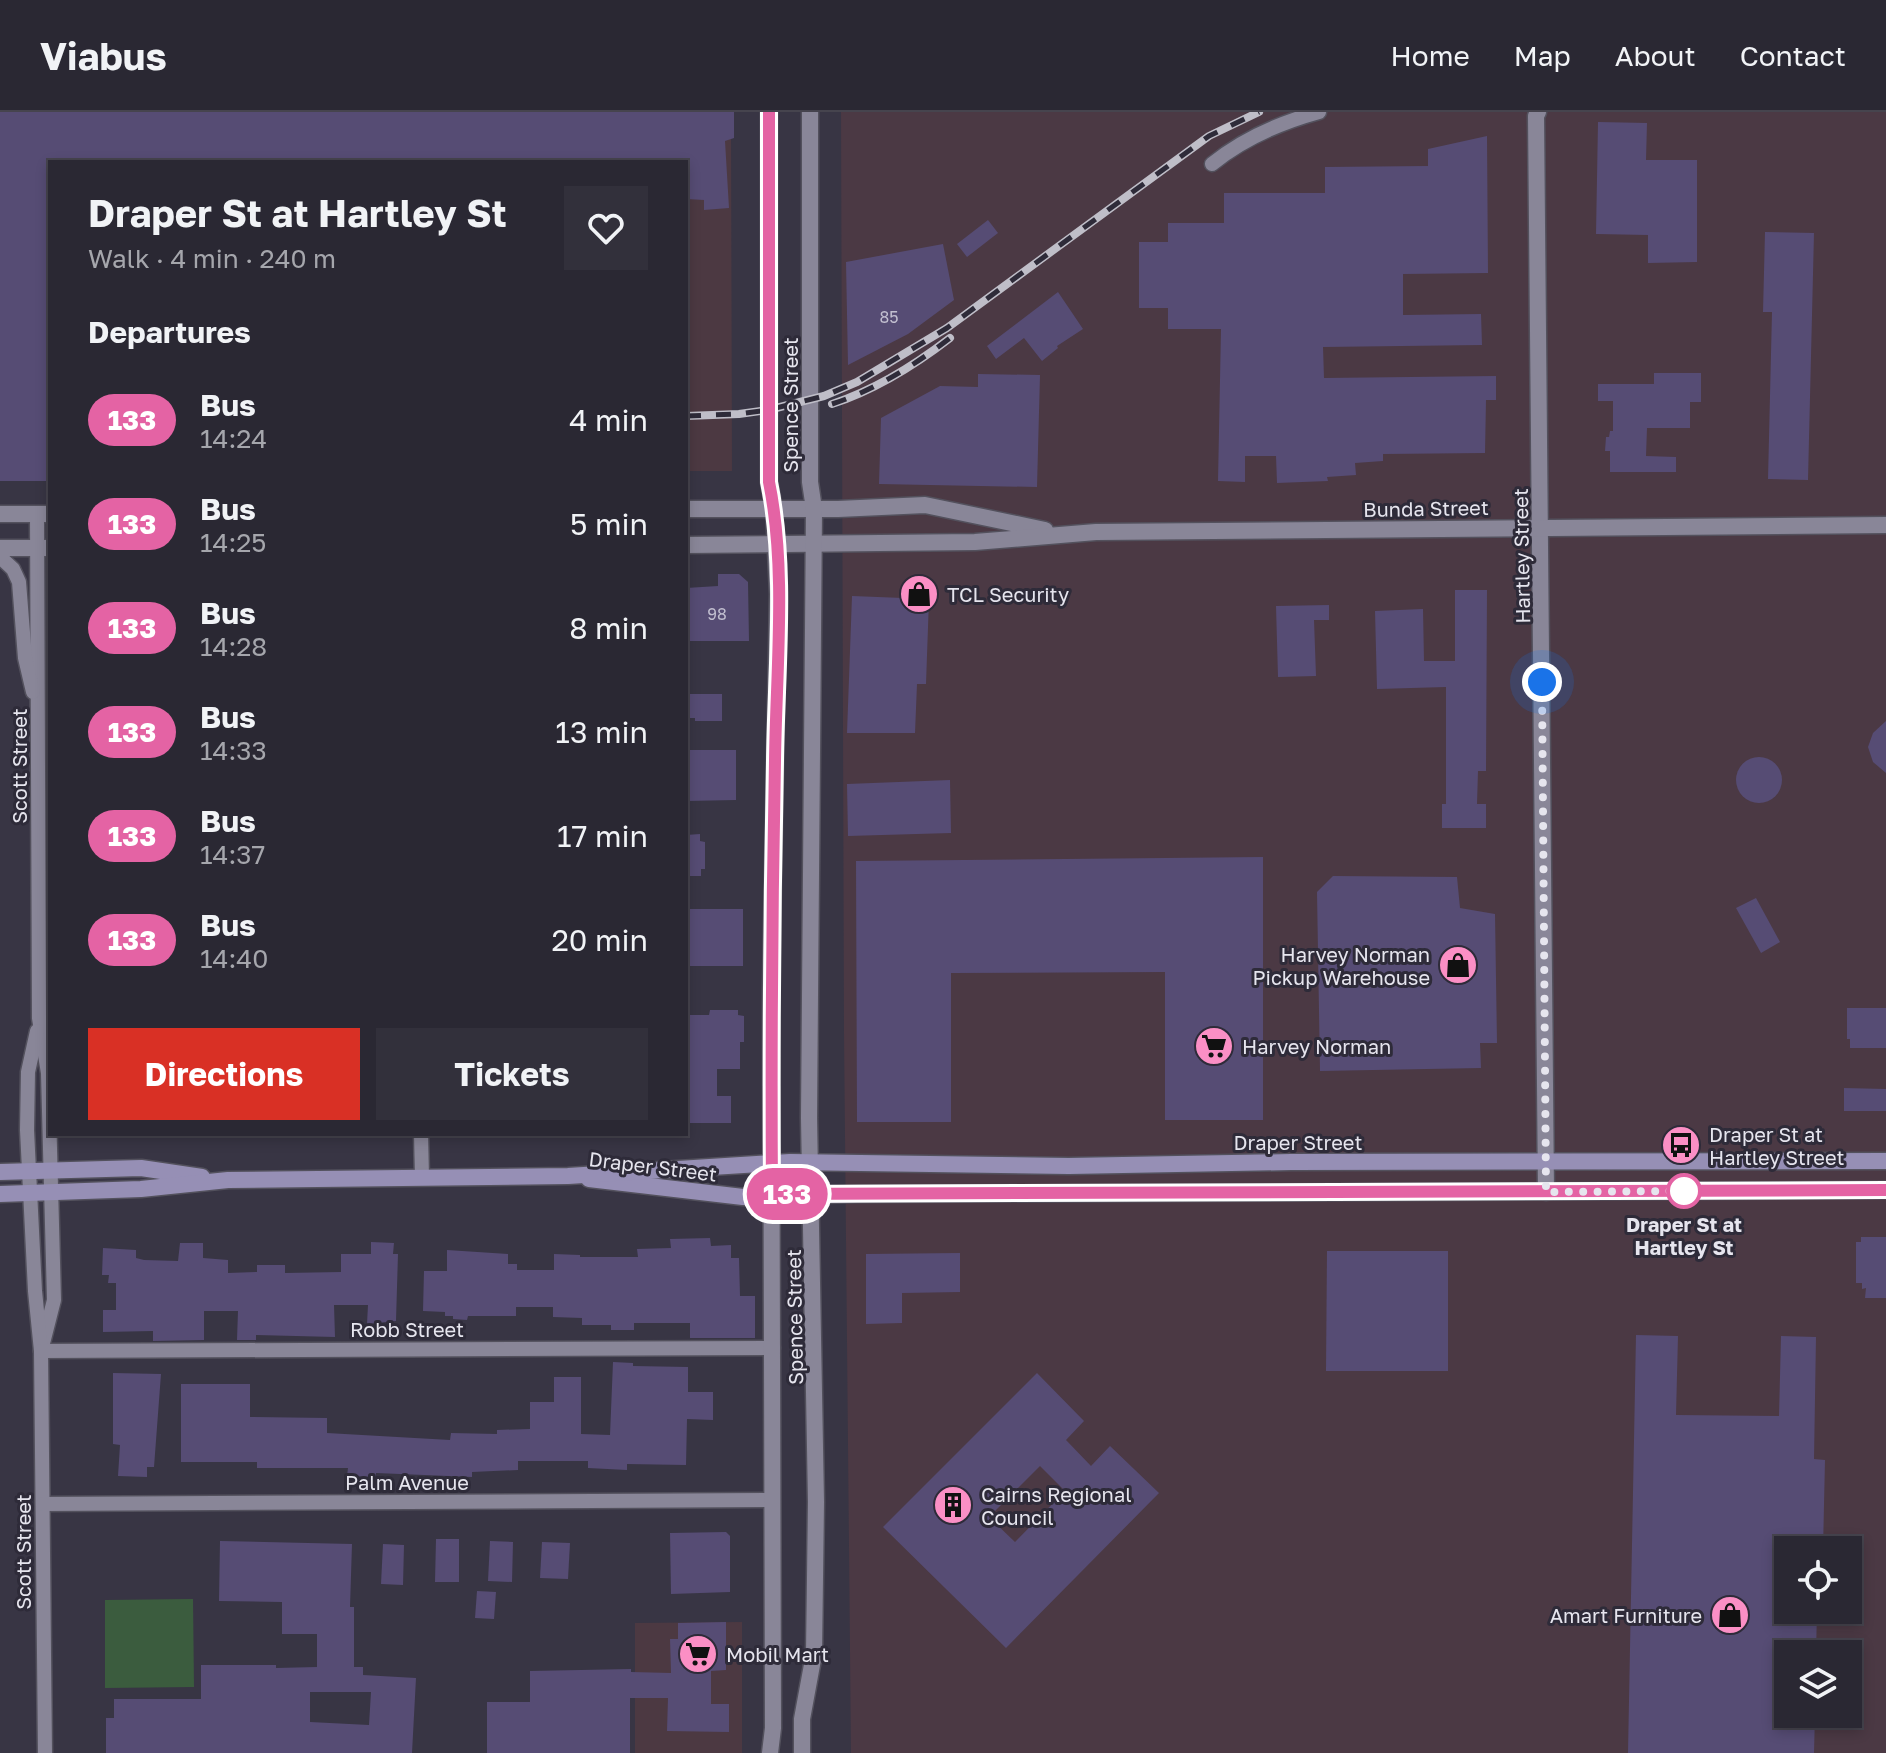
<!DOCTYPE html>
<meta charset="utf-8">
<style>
body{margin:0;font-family:"Golos Text",sans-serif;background:#32303b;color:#f1f3f6;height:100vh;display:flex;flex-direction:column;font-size:30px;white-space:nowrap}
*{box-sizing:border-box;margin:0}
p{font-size:26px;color:#a5a6ac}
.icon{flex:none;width:44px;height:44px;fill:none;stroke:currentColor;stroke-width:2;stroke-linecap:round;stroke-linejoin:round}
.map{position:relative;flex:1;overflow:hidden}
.drawer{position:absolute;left:48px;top:48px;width:640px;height:976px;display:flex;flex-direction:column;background:#2a2833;border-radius:0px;box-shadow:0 4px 12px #0003,0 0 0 2px #46444e}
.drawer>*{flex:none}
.badge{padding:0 16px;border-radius:26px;font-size:28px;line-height:52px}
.tools{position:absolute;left:1774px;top:1424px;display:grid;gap:16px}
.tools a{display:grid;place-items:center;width:88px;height:88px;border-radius:0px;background:#2a2833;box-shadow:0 4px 12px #0003,0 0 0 2px #46444e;font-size:40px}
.you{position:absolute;width:40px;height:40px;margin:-20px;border:6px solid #fff;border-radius:50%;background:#1a73e8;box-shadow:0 0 0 12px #1a73e833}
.map>.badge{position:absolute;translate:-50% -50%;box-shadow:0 0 0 4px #fff}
h2{padding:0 40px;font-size:30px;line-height:72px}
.round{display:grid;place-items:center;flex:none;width:84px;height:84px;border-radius:0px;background:#32303b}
.head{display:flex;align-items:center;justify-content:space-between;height:136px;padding:0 40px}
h1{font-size:38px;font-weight:700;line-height:60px}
.action{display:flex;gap:16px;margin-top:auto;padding:16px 40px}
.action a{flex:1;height:92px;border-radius:0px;background:#d93025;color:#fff;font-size:32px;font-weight:700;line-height:92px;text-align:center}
.action a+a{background:#32303b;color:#f1f3f6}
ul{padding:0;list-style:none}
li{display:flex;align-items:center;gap:24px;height:104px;padding:0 40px}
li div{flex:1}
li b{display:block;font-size:30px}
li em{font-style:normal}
li .badge{min-width:88px;font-weight:700;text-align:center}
header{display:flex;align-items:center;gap:48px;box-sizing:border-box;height:112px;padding:0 40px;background:#2a2833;border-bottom:2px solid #46444e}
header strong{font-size:38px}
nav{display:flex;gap:44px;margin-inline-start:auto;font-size:28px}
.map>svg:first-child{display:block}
</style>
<header>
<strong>Viabus</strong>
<nav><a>Home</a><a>Map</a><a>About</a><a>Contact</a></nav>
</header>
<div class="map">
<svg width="1886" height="1641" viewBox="0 0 1886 1641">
<rect width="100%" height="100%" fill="#383544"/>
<g fill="#4c3942">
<polygon points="0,0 731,0 732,359 686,359 686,50 50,50"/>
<polygon points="742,1510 742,1641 635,1641 635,1511"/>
</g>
<path fill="#4b3944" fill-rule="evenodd" d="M841,0H1886V1641H851L844,922ZM1788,1438H1848V1498H1788ZM1788,1542H1848V1602H1788Z"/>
<polygon fill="#3b5c3e" points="193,1487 194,1575 105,1576 105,1488"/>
<g fill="#564c74" fill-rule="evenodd">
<polygon points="0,0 734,0 734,26 725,29 729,96 704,98 704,88 686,87 686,50 50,50 50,369 0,369"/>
<polygon points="1598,10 1647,11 1646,48 1697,48 1697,150 1648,151 1648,123 1596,122"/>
<polygon points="1487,24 1488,161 1403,162 1403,203 1481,202 1482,233 1323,235 1324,266 1496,264 1496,288 1486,288 1485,341 1383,342 1383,349 1355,351 1356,363 1327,365 1328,369 1277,371 1276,344 1245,344 1245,370 1218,369 1221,217 1168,217 1168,196 1139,196 1139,130 1168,130 1168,111 1224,111 1224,81 1325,81 1325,55 1428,54 1428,37"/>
<polygon points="988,108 998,121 967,145 957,132"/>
<polygon points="1765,120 1814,121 1808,368 1768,367 1772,200 1763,200"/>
<polygon points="943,132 954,188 908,222 848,253 846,150"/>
<polygon points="1058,180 1083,217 1057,234 1058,236 1042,249 1024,226 996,247 987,234"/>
<polygon points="1654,261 1701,261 1701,290 1690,290 1690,316 1647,316 1646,344 1676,345 1676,360 1610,360 1610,339 1605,339 1606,325 1609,325 1610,319 1613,319 1613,289 1598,289 1598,272 1654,272"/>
<polygon points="978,262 1040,263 1037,375 879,372 881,306 940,274 978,275"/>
<polygon points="718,462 739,462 748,470 749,529 686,529 686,476 718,474"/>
<polygon points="1455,478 1487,478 1486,659 1478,659 1477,692 1486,692 1486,716 1442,716 1442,692 1446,692 1446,575 1377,577 1375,499 1423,497 1424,549 1455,549"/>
<polygon points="852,484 929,487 926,572 917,572 915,621 847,621"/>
<polygon points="1329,493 1329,508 1314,508 1316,564 1278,565 1276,494"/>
<polygon points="688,582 722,582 722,609 695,609 695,606 688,606"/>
<polygon points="1886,609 1886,661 1873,650 1868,635 1873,621"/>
<polygon points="686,638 736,638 736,688 686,689"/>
<circle cx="1759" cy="668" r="23"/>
<polygon points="950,668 951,721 848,724 847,672"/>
<polygon points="700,722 700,729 705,730 705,757 701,757 701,764 686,764 686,723"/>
<polygon points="1263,745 1263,1008 1165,1008 1165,860 951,861 951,1010 857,1010 856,749"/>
<polygon points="1333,764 1457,765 1460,796 1495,802 1497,931 1480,931 1481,956 1320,959 1317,780"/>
<polygon points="1756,786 1780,830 1761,841 1736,796"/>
<rect x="686" y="797" width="57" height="57"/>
<polygon points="1847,896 1886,896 1886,936 1850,936 1850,927 1847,927"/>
<polygon points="710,898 738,898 738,903 744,904 744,930 740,930 740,957 717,957 717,984 731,984 731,1011 686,1011 686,903 709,903"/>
<polygon points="1844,976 1886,977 1886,999 1844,999"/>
<polygon points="1861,1125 1886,1125 1886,1186 1865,1186 1866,1176 1862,1177 1862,1171 1856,1171 1856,1130 1861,1130"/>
<polygon points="710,1126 711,1134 731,1133 731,1146 739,1146 740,1184 755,1184 755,1226 690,1226 690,1211 634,1211 634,1218 611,1218 611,1213 582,1213 582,1206 553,1205 553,1195 516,1195 516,1204 468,1204 467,1208 453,1207 453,1204 445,1204 445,1200 423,1199 424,1159 447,1159 447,1138 508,1142 508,1152 517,1152 517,1158 554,1158 554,1142 580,1143 580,1145 638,1145 637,1137 671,1136 670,1127"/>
<polygon points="371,1130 394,1131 393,1142 398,1142 396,1209 367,1212 368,1193 334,1193 335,1225 256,1223 256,1228 237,1228 238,1199 204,1199 204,1228 153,1229 153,1219 103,1220 103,1198 116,1198 116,1171 108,1171 109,1163 102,1163 103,1136 136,1138 136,1146 144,1148 178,1149 180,1131 203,1131 203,1146 228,1148 228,1161 257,1160 257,1153 285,1153 285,1161 341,1160 341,1142 371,1142"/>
<polygon points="1327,1139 1448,1139 1448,1259 1326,1259"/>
<polygon points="960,1141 960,1180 902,1181 902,1211 866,1212 866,1142"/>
<polygon points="1636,1223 1678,1224 1676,1303 1779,1304 1781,1224 1816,1225 1814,1347 1825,1348 1823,1438 1788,1438 1788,1498 1817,1498 1816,1542 1788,1542 1788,1602 1815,1602 1814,1641 1628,1641"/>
<polygon points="613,1250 633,1251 633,1254 688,1255 688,1280 713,1280 713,1308 687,1307 686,1353 627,1352 627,1358 588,1356 588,1349 518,1349 518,1358 472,1360 472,1365 376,1361 376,1365 347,1364 348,1356 257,1356 257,1350 181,1350 181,1272 250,1272 250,1305 327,1306 327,1321 450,1328 451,1321 497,1322 497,1318 530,1317 530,1290 554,1290 554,1265 581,1265 581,1322 610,1323"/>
<polygon points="113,1261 161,1262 154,1355 147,1355 147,1365 118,1364 120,1333 113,1332"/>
<path d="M1037,1261L1084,1309L1066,1328L1091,1354L1110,1334L1159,1381L1006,1536L883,1415ZM1040,1354L1065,1379L1015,1430L989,1405Z"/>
<polygon points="726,1420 730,1424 730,1480 671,1482 670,1421"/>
<polygon points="436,1427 459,1427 459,1470 435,1470"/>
<path d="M220,1429L352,1432L350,1495H354V1555H363V1563L416,1566L412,1641H106V1606H114V1587H201V1553H276V1556L317,1555V1522H282V1490L219,1489ZM310,1580H371L369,1613L310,1610Z"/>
<polygon points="490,1429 513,1430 512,1470 488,1469"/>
<polygon points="542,1430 570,1431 568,1467 540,1466"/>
<polygon points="383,1432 404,1433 403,1473 381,1472"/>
<polygon points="477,1479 496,1480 494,1507 475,1506"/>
<polygon points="726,1510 726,1558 711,1559 711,1592 729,1592 729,1620 667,1619 668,1586 630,1586 630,1641 487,1641 487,1590 530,1590 530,1559 631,1557 631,1560 671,1561 670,1527 678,1527 678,1511"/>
</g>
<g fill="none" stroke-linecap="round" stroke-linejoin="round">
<g stroke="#53515d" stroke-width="17">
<g id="minor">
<path d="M1212,52C1244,26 1279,11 1319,0"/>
<polyline points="37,402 39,906 48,961 54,1188 41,1239"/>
<polyline points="0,445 13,457 19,470 25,546 33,580"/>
<polyline points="37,919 28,960 27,1018 35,1179 41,1239 45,1641"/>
<polyline points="421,1022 422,1065"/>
<polyline points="41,1239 773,1236"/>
<polyline points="43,1392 772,1388"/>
</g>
</g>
<g stroke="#53515d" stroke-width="19">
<g id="tertiary">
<polyline points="769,0 769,370 774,397 778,482 771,876 773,1616 770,1641"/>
<polyline points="1538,0 1536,4 1546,1080"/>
<polyline points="686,397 838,397 925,393 1045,418"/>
<polyline points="0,402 50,402"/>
<polyline points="686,433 975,430 1096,420 1886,413"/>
<polyline points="0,436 50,436"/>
<polyline points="802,1641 802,1607 814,1542 816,1390 809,1006 814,397 810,370 810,0"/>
</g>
</g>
<g stroke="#53515d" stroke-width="19">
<g id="secondary">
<polyline points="0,1060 141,1056 202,1065"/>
<polyline points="589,1067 743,1085 857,1082 1886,1078"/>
<polyline points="0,1082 141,1077 228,1068 568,1064 790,1050 1069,1054 1291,1050 1886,1049"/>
</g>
</g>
<use href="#minor" stroke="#898698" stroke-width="14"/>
<use href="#tertiary" stroke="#898698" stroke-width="16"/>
<use href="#secondary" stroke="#968fb5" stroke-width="16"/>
<g stroke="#bfbec8" stroke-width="8">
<g id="rail">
<path d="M832,292C875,278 915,253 950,226"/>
<polyline points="686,304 739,302 768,298 824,284 857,270 947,216 1209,24 1259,0"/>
</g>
</g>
<use href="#rail" stroke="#2e2b39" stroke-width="5" stroke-dasharray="15" stroke-linecap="butt"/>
</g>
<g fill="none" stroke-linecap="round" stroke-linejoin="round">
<g stroke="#fff" stroke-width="18">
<path id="line" d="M769,0V370C787,458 776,559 775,649C772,794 771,938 772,1082L1886,1078"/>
</g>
<use href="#line" stroke="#e463a4" stroke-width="12"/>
<polyline stroke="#e6e5ee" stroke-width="8" stroke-dasharray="0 14.4" points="1542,570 1546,1080 1684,1079"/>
</g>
<defs>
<g id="shop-disc" transform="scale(2)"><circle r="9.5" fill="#fb8fc5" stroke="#2e2b39"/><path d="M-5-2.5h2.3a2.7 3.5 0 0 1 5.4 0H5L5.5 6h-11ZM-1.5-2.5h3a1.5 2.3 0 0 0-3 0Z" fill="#111"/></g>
<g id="supermarket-disc" transform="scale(2)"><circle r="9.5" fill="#fb8fc5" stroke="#2e2b39"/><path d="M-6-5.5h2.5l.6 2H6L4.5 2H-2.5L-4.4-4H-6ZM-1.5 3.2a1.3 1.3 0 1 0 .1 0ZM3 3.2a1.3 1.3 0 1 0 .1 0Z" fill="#111"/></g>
<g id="bus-disc" transform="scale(2)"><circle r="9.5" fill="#fb8fc5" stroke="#2e2b39"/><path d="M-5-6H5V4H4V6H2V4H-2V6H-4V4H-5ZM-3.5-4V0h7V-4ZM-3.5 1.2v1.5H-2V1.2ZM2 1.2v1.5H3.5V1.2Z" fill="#111"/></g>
<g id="building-disc" transform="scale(2)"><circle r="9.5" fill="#fb8fc5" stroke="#2e2b39"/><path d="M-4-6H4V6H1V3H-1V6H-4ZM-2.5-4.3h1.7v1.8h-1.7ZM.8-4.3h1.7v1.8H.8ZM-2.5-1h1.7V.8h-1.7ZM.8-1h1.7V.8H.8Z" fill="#111"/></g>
</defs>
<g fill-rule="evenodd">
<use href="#shop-disc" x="919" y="482"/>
<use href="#shop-disc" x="1458" y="853"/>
<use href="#supermarket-disc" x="1214" y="934"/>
<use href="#bus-disc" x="1681" y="1033"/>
<use href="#building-disc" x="953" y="1393"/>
<use href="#shop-disc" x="1730" y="1503"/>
<use href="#supermarket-disc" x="698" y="1542"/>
</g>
<circle fill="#fff" stroke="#e463a4" stroke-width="4" cx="1684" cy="1079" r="16"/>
<g text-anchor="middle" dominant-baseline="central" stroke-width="6" stroke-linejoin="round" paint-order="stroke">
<g font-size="16" fill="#c2bfd0">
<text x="889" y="205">85</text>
<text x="717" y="502">98</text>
</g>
<g font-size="20" fill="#e6e5ee" stroke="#2e2b39">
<text transform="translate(790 293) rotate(-90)">Spence Street</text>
<text transform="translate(1426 396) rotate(-1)">Bunda Street</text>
<text transform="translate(1521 444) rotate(-91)">Hartley Street</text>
<text transform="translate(19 654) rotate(-90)">Scott Street</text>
<text x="1298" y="1030">Draper Street</text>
<text transform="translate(653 1054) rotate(7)">Draper Street</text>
<text transform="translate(794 1205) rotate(-91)">Spence Street</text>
<text x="407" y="1217">Robb Street</text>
<text x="407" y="1370">Palm Avenue</text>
<text transform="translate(23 1440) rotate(-90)">Scott Street</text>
</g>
<g font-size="20" fill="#e6e5ee" stroke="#2e2b39" text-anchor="start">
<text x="947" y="482">TCL Security</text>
<text x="1430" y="842" text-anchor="end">Harvey Norman<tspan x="1430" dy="23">Pickup Warehouse</tspan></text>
<text x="1242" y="934">Harvey Norman</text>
<text x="1709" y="1022">Draper St at<tspan x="1709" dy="23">Hartley Street</tspan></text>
<text x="981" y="1382">Cairns Regional<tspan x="981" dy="23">Council</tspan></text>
<text x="1702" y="1503" text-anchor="end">Amart Furniture</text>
<text x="726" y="1542">Mobil Mart</text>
</g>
<g font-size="20" font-weight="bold" fill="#e6e5ee" stroke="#2e2b39">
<text x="1684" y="1112">Draper St at<tspan x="1684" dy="23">Hartley St</tspan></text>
</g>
</g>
</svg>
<div class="tools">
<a><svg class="icon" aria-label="locate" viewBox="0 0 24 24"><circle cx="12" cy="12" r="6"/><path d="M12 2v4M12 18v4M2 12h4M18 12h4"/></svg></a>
<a><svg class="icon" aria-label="layers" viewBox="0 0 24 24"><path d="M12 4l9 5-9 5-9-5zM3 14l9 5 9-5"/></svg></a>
</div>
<div class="you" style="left:1542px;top:570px"></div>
<b class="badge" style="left:787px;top:1082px;background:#e463a4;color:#fff">133</b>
<section class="drawer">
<div class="head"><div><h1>Draper St at Hartley St</h1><p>Walk · 4 min · 240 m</p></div><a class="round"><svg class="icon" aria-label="heart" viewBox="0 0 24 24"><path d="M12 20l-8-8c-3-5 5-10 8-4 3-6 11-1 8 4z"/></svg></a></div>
<h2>Departures</h2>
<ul>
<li><span class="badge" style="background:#e463a4;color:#fff">133</span><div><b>Bus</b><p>14:24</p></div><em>4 min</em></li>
<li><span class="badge" style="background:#e463a4;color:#fff">133</span><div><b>Bus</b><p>14:25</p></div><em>5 min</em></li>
<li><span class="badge" style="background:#e463a4;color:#fff">133</span><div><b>Bus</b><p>14:28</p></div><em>8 min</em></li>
<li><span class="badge" style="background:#e463a4;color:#fff">133</span><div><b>Bus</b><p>14:33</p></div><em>13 min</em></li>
<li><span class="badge" style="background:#e463a4;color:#fff">133</span><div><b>Bus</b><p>14:37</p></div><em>17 min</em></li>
<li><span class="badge" style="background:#e463a4;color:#fff">133</span><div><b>Bus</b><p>14:40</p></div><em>20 min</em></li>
</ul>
<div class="action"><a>Directions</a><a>Tickets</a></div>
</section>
</div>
